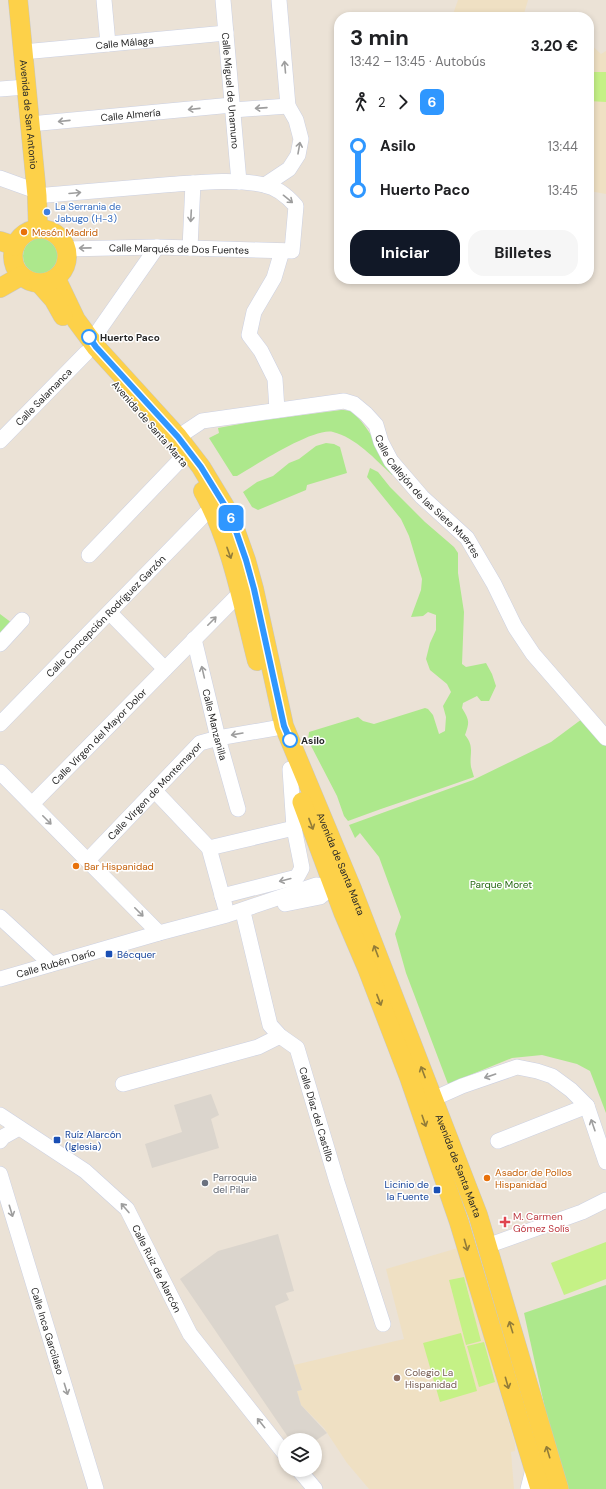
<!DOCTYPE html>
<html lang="es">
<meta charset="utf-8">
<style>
body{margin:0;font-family:"DM Sans",sans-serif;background:#f6f6f6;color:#202124;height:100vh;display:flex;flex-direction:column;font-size:15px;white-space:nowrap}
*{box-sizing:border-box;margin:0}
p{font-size:13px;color:#757577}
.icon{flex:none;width:22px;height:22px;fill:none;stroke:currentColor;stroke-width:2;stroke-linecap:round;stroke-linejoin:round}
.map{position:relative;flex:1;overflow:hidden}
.side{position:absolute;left:334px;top:12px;width:260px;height:272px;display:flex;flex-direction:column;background:#fff;border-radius:16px;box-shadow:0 2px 6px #0003}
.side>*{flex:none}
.badge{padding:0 8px;border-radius:6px;font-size:14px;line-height:26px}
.tools{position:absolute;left:278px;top:1433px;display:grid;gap:8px}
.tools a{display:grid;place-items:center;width:44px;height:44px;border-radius:50%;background:#fff;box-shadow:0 2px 6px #0003;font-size:20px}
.map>.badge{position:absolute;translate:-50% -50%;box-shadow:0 0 0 2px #fff}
.legs{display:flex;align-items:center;gap:6px;height:44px;padding:0 16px;font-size:13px}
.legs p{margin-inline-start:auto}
.headline{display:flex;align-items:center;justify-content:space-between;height:68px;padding:0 16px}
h1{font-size:22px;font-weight:700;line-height:30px}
.button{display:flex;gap:8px;margin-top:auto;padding:8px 16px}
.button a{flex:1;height:46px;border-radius:16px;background:#111827;color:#fff;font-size:16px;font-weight:700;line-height:46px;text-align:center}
.button a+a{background:#f6f6f6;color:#202124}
ul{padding:0 16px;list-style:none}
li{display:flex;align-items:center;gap:14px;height:44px;font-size:15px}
li i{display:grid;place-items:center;width:6px;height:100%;margin:0 5px;background:currentColor}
li i::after{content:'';width:10px;height:10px;margin:-5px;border:3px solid;border-radius:50%;background:#fff}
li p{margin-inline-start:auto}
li:first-child i{background:linear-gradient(#0000 50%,currentColor 0)}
li:last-child i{background:linear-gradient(currentColor 50%,#0000 0)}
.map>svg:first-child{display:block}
</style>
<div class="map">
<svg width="606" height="1489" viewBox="0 0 606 1489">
<rect width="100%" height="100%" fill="#ebe2d6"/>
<g fill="#efe0c3">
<polygon points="458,0 528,0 523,17 452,17"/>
<polygon points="589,43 601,54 606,51 606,194 589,191"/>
<polygon points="458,1248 515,1444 515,1451 511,1452 514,1489 369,1489 347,1463 324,1428 301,1405 297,1391 302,1390 294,1365 404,1339 386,1269"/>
</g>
<g fill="#ade88c">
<circle cx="41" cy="256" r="18"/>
<path d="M341,410C344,410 347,410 350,411C365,419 384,458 394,474L392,475C376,460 355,437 333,432C314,427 256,465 237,476H233L209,438L219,433L218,428L251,422Z"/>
<polygon points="326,443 334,444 340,447 347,473 307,485 306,490 258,510 252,507 243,492 257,482 273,476 289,463 299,459 316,446"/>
<path d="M370,468L378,472L390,487L425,522L454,547L458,553V573L464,612L462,664L466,667L486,663L492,674L496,686L489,701H481L477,696L463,703L462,708C469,720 470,721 465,735C475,747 469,754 471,767C472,770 473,774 474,777C432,792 390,805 348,821L344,816L337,796L308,740L309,732L358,717L363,721L374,724L425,708L428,709L433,715L439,734L445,731L446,717L443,706L451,692L447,684L430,670L426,659L430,643L436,630V615L428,612L423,616L411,617L421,590L422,579L409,536L401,519L367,477Z"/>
<polygon points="0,614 12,623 0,637"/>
<polygon points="582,719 606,744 606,1113 590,1071 577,1064 542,1055 512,1058 448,1084 406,973 395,934 401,917 379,857 360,833 355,838 349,825 473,780 551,742"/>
<polygon points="606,1285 606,1489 568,1489 555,1454 524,1313"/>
</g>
<g fill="#c5f186">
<polygon points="589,72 606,72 606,102 589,101"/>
<polygon points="606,1242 606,1279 564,1295 551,1263"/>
<polygon points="464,1277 481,1341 466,1345 449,1280"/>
<polygon points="461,1333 477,1391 440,1402 423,1343"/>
<polygon points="484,1342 495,1382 479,1387 467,1346"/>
</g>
<g fill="#dbd5cd">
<polygon points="211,1094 219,1115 211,1119 219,1148 152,1168 145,1144 182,1132 174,1105"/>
<polygon points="278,1234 294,1291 286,1293 289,1300 275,1306 302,1390 297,1391 301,1405 327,1433 315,1441 315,1440 290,1440 180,1279 218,1251"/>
</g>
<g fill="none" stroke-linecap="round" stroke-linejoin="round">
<g stroke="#cbd0e2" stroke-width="16">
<g id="minor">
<polyline points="104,0 108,44"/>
<path id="s1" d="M223,0L239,182"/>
<path id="s2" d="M23,52L226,33"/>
<polyline points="0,89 26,87"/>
<polyline points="233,110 288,106"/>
<path id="s3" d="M30,124L232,105"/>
<polyline points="0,178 36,191"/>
<polyline points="265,185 289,169 298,155 301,139 296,120 288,106 279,0"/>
<path d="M37,196C79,192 121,189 164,185C194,183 234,178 264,185C276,187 288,197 296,206L292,251L157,247L66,249"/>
<polyline points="190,248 193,183"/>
<polyline points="99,330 157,247"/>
<polyline points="277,410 275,379 261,351 249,335 254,312 274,278 282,251"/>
<path id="s4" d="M178,437L202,421L344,401L354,404L366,414L376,425L381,442L391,461L422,497L467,538L494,584L515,627L533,654L606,738"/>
<path id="s5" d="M0,441L86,353"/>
<polyline points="89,555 182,458"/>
<polyline points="110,613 165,669"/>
<path id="s6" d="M194,639L218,738L238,809"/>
<polyline points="0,644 22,620"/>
<path id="s7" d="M0,724L204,515L212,507L220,502"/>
<polyline points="0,772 159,933"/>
<polyline points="155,791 209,848 225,906"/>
<path id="s8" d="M32,804L240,593"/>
<polyline points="209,848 294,828"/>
<path id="s9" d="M88,860L200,743L218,738L276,728"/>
<polyline points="222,896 297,877 302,868 294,828 290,769"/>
<polyline points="285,904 320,897 337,883"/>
<path id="s10" d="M243,912L270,1025L280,1036L297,1048L337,1182L383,1324"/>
<polyline points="0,917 51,964"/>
<path id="s11" d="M0,979L159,933L227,915L316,885L343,888"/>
<polyline points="123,1084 258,1047 280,1036"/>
<polyline points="433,1099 462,1086 517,1067 537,1071 552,1076 571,1090 587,1106 606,1162"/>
<path id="s12" d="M0,1115L85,1171L127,1209L190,1334L285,1454"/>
<polyline points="0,1141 3,1137 19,1128"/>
<polyline points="498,1141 587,1106"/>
<path id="s13" d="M0,1174L96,1489"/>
<polyline points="487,1246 582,1212 606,1200"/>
<polyline points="299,1470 315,1489"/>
<polyline points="528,1489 533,1469"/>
</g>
</g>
<g stroke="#c7c7c7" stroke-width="20">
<g id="major">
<path id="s14" d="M18,0L37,196L38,229"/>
<circle cx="40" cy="256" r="27"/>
<polyline points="0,241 15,246"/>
<path id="s15" d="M56,278L76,320L96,347L178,437L201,467L230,515L246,560L254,589L284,726L352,889L478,1215L559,1489"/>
<polyline points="39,283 54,300 63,316"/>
<polyline points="0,288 21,276"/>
<path d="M203,491C232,543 242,603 257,661"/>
<polyline points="302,802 343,912 367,968 409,1077 459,1222 540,1489"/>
</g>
</g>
<use href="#minor" stroke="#fff" stroke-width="15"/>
<use href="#major" stroke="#fdd149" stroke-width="19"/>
</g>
<defs><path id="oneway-shaft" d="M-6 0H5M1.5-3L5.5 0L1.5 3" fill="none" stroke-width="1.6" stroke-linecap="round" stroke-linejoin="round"/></defs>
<g stroke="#9e9e9e">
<use href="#oneway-shaft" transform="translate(285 67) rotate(-95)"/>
<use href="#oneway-shaft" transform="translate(261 108) rotate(176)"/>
<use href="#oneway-shaft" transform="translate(194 109) rotate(174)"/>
<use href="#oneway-shaft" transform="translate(64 121) rotate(174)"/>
<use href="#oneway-shaft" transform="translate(299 148) rotate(-80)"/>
<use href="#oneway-shaft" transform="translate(75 193) rotate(-5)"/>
<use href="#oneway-shaft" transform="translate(288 199) rotate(39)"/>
<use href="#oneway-shaft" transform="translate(191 216) rotate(93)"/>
<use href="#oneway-shaft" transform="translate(85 248) rotate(179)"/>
<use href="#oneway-shaft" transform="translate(212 621) rotate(-45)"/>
<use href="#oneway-shaft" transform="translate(203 672) rotate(-103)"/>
<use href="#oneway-shaft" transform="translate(237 734) rotate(170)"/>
<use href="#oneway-shaft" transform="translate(47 820) rotate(45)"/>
<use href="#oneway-shaft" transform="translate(285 880) rotate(166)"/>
<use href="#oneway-shaft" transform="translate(139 912) rotate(45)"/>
<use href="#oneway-shaft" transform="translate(490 1076) rotate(161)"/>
<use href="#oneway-shaft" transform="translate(593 1125) rotate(-109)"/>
<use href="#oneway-shaft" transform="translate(125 1208) rotate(-131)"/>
<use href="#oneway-shaft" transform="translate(11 1211) rotate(73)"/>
<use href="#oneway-shaft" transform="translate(66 1389) rotate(73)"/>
<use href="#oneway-shaft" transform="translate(261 1423) rotate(-129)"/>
</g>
<g stroke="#927c38">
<use href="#oneway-shaft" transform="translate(229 553) rotate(70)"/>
<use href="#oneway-shaft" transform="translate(311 824) rotate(69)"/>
<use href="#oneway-shaft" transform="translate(376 951) rotate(-111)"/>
<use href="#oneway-shaft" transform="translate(379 1000) rotate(69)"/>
<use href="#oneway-shaft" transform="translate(423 1072) rotate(-111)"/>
<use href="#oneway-shaft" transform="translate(424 1121) rotate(71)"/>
<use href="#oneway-shaft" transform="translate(466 1245) rotate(74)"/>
<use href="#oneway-shaft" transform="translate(511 1327) rotate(-107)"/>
<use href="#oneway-shaft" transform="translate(507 1383) rotate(74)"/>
<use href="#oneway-shaft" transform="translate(548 1452) rotate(-107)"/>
</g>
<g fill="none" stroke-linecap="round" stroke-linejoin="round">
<g stroke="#fff" stroke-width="9">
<polyline id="line-1" points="89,337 96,347 178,437 201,467 230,514 246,560 254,589 284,726 290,740"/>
</g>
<use href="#line-1" stroke="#2f97ff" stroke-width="6"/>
</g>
<circle fill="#3f7fe0" stroke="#fff" stroke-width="1.5" cx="47" cy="212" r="4"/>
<g fill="#e8710a" stroke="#fff" stroke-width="1.5">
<circle cx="24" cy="232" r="4"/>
<circle cx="76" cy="866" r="4"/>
<circle cx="487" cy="1178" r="4"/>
</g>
<g fill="#fff" stroke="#2f97ff" stroke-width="2">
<circle cx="89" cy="337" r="7"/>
<circle cx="290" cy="740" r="7"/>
</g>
<g fill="#1a4fb4" stroke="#fff" stroke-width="1.5">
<rect x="105" y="950" width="8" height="8" rx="2"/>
<rect x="53" y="1136" width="8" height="8" rx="2"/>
<rect x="433" y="1186" width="8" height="8" rx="2"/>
</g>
<circle fill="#6b7280" stroke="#fff" stroke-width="1.5" cx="205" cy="1183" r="4"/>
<path fill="#e0444e" stroke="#fff" stroke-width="1.5" d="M503 1216h4v4h4v4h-4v4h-4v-4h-4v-4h4z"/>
<circle fill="#8d6e63" stroke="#fff" stroke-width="1.5" cx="397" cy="1378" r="4"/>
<g text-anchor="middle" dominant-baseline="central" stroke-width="3" stroke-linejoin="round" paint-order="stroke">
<g font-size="10" fill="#272727" stroke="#fff">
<text stroke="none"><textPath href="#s2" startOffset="102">Calle Málaga</textPath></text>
<text stroke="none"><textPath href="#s1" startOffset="91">Calle Miguel de Unamuno</textPath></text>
<text stroke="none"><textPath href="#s14" startOffset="115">Avenida de San Antonio</textPath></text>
<text stroke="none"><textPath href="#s3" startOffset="101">Calle Almería</textPath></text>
<text transform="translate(179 249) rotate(1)">Calle Marqués de Dos Fuentes</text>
<text stroke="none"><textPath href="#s5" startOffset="62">Calle Salamanca</textPath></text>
<text transform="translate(150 424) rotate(49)">Avenida de Santa Marta</text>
<text stroke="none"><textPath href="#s4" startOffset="303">Calle Callejón de las Siete Muertes</textPath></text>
<text stroke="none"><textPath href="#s7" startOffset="151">Calle Concepción Rodríguez Garzón</textPath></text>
<text stroke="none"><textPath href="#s6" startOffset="88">Calle Manzanilla</textPath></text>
<text stroke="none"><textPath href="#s8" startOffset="95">Calle Virgen del Mayor Dolor</textPath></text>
<text stroke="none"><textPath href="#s9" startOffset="96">Calle Virgen de Montemayor</textPath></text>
<text stroke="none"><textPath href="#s15" startOffset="663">Avenida de Santa Marta</textPath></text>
<text stroke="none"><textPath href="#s11" startOffset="58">Calle Rubén Darío</textPath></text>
<text stroke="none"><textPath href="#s10" startOffset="221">Calle Díaz del Castillo</textPath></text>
<text stroke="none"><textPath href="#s15" startOffset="987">Avenida de Santa Marta</textPath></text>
<text stroke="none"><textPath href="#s12" startOffset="225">Calle Ruiz de Alarcón</textPath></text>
<text stroke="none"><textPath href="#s13" startOffset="164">Calle Inca Garcilaso</textPath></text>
</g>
<g font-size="10" fill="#366cbe" stroke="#fff" text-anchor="start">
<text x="55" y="206">La Serrania de<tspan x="55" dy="12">Jabugo (H-3)</tspan></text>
</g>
<g font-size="10" fill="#c56008" stroke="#fff" text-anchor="start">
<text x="32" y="232">Mesón Madrid</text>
<text x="84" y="866">Bar Hispanidad</text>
<text x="495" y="1172">Asador de Pollos<tspan x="495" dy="12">Hispanidad</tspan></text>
</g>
<g font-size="10" font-weight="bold" fill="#272727" stroke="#fff" text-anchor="start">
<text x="100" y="337">Huerto Paco</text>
<text x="301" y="740">Asilo</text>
</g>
<g font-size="10" fill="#256812" stroke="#fff">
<text x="501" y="884">Parque Moret</text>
</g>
<g font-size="10" fill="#164399" stroke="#fff" text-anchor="start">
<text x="117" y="954">Bécquer</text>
<text x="65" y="1134">Ruíz Alarcón<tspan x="65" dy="12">(Iglesia)</tspan></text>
<text x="429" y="1184" text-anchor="end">Licinio de<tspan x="429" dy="12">la Fuente</tspan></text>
</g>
<g font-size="10" fill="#5b616d" stroke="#fff" text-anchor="start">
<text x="213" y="1177">Parroquia<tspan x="213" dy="12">del Pilar</tspan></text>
</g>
<g font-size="10" fill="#be3a42" stroke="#fff" text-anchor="start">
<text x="513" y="1216">M. Carmen<tspan x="513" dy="12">Gómez Solís</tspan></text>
</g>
<g font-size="10" fill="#785e54" stroke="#fff" text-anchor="start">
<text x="405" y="1372">Colegio La<tspan x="405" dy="12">Hispanidad</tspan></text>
</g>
</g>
</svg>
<div class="tools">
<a><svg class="icon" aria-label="layers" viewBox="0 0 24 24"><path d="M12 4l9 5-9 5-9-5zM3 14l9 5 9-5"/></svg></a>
</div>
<b class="badge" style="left:231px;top:518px;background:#2f97ff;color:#fff">6</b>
<section class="side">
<div class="headline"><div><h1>3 min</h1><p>13:42 – 13:45 · Autobús</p></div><b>3.20 €</b></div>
<div class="legs"><svg class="icon" aria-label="walk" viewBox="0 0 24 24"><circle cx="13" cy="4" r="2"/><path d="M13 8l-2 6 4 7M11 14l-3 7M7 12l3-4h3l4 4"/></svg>2<svg class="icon" aria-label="forward" viewBox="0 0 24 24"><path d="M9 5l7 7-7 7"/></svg><b class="badge" style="background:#2f97ff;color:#fff">6</b></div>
<ul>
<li><i style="color:#2f97ff"></i><b>Asilo</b><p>13:44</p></li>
<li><i style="color:#2f97ff"></i><b>Huerto Paco</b><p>13:45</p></li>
</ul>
<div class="button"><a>Iniciar</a><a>Billetes</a></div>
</section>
</div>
